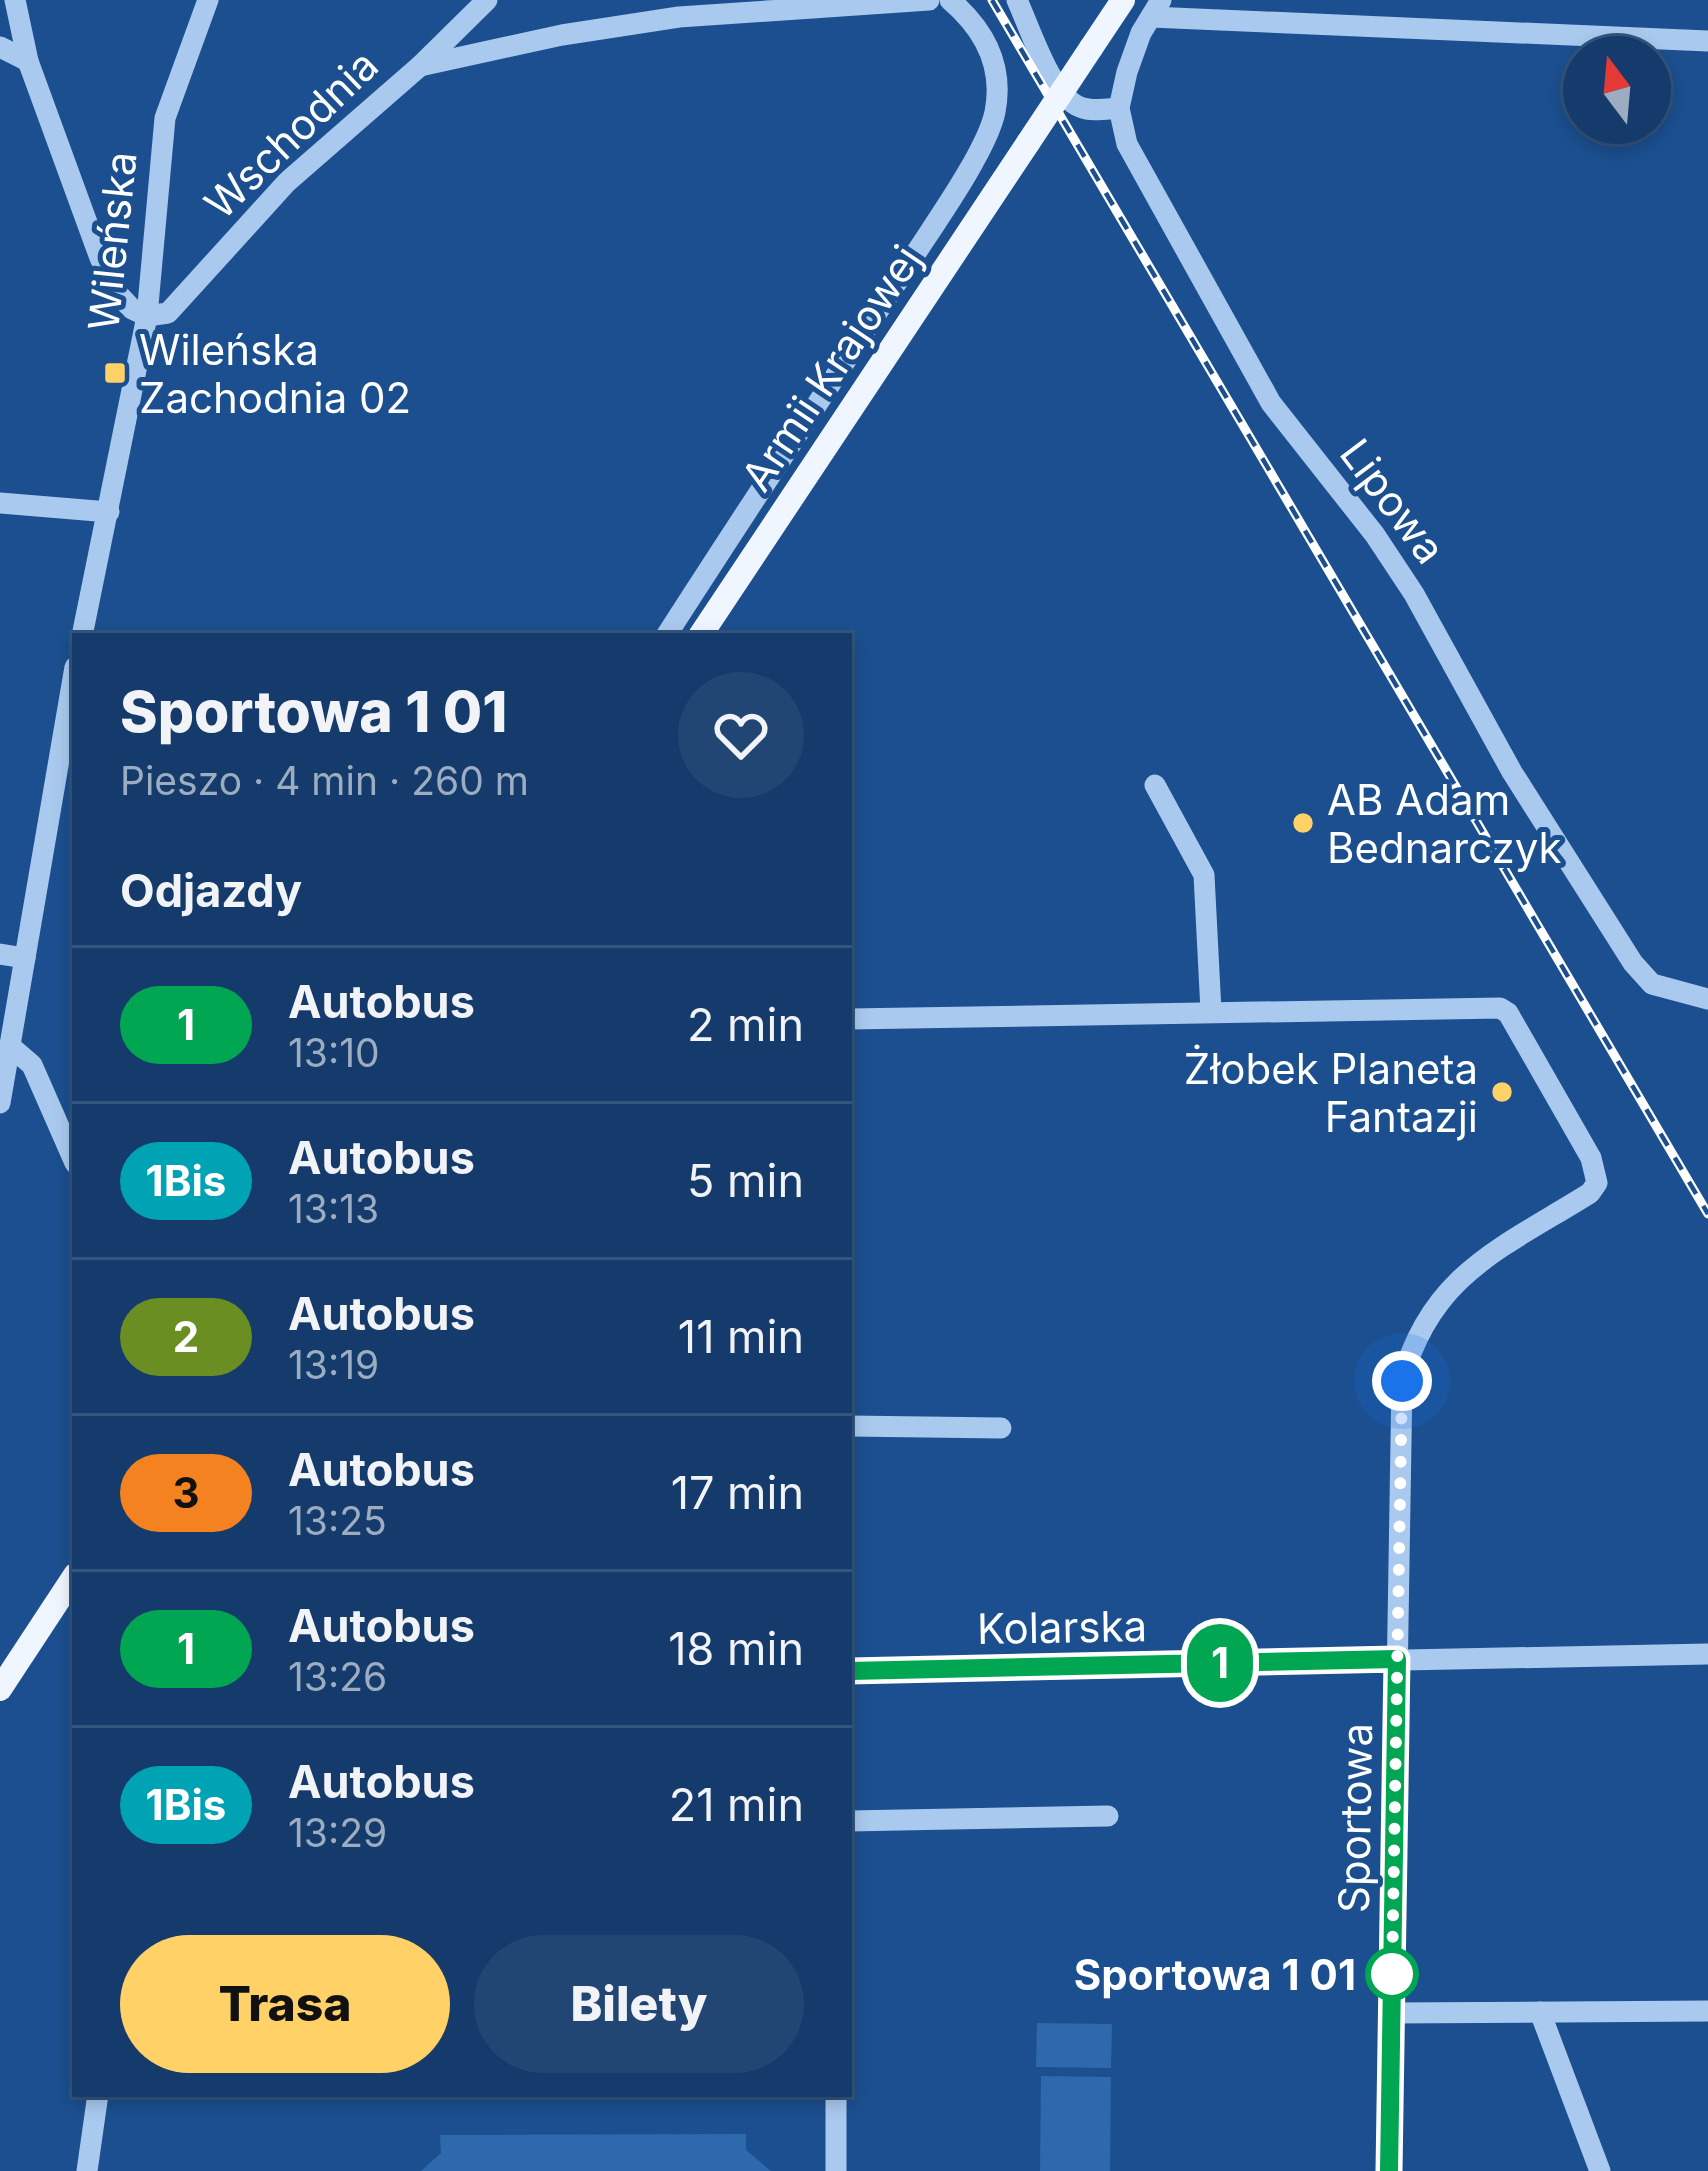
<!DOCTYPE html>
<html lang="pl">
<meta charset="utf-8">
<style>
body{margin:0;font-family:Inter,sans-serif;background:#214673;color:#f1f3f6;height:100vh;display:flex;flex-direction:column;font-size:45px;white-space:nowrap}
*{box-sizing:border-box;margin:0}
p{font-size:39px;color:#9dadc1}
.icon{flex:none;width:66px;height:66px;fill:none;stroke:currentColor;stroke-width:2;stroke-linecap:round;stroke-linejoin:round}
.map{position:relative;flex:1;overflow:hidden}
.drawer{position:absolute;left:72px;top:633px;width:780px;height:1464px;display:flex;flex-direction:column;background:#143b6b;border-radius:0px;box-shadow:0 6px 18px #0003,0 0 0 3px #33557e}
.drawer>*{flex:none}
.badge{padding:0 24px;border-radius:39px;font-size:42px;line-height:78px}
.needle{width:78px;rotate:344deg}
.controls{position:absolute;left:1563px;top:36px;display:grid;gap:24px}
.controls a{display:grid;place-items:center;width:108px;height:108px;border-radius:50%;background:#143b6b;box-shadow:0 6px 18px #0003,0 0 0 3px #33557e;font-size:60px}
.you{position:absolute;width:60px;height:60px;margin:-30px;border:9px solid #fff;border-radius:50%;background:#1a73e8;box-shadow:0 0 0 18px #1a73e833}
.map>.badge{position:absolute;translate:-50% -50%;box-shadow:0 0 0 6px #fff}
h2{padding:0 48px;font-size:45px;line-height:108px}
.round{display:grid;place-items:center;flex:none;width:126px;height:126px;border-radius:63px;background:#214673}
.headline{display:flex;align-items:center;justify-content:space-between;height:204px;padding:0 48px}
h1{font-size:57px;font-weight:800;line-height:90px}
.button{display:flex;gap:24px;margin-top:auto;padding:24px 48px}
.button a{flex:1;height:138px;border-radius:72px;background:#ffd166;color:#111;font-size:48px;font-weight:800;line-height:138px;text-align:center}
.button a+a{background:#214673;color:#f1f3f6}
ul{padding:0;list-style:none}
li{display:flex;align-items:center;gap:36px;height:156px;padding:0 48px;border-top:3px solid #33557e}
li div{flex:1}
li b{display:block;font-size:45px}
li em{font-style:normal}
li .badge{min-width:132px;font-weight:700;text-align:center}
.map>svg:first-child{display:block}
</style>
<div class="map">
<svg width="1708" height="2171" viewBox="0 0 1708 2171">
<rect width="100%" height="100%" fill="#1b4f8f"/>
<g fill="#2e69ad">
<polygon points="1037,2023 1112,2024 1111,2068 1036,2067"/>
<polygon points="1041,2076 1111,2077 1110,2171 1040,2171"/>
<polygon points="746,2134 746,2150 771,2171 421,2171 441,2153 440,2135"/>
</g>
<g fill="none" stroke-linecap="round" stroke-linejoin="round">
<g stroke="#a9c9ee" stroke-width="21">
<polyline points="15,0 28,61 100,258 117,293 132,309 147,316"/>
<path d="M1017,0C1030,28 1051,96 1080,107C1092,112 1106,109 1119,108"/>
<polyline points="1161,0 1141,33 1127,72 1119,108 1127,144 1271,403 1375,535 1414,594 1512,772 1633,963 1652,984 1708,999"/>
<polyline points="1151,17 1708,41"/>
<polyline points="0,47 28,61"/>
<polyline points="420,66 562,35 679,17 929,0"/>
<polyline points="147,316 168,313 287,182 420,66 487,0"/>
<polyline points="0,503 109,512"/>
<polyline points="82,636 147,316 165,118 208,0"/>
<path d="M666,636C746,511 829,387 910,262C933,226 987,151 995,112C1004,66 984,29 950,0"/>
<polyline points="1155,785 1204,875 1211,1011"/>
<polyline points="0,954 25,958"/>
<path d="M849,1019L1500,1008L1508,1013L1591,1158L1597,1183L1590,1193C1504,1247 1430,1274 1402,1381L1389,2171"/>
<polyline points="10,1046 32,1065 75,1163"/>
<polyline points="0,1103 75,667"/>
<polyline points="849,1426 1001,1428"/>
<polyline points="849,1671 1708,1654"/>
<polyline points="849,1821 1108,1816"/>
<polyline points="1540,2012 1600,2171"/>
<polyline points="1391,2013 1708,2011"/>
<polyline points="836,2094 836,2171"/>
<polyline points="87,2171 98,2094"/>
</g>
<g stroke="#f0f6ff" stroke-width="24">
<polyline points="1091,48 1123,0"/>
<polyline points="700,636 1028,143"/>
<polyline points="0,1689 75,1575"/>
</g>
<g stroke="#fff" stroke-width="9">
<polyline id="rail" points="992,0 1708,1214"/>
</g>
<use href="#rail" stroke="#1b4f8f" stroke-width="4.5" stroke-dasharray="14" stroke-linecap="butt"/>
<polyline stroke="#f0f6ff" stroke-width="24" points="1028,143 1091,48"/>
</g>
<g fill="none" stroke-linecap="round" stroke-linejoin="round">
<g stroke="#fff" stroke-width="27">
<polyline id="line" points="849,1671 1397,1659 1389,2171"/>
</g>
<use href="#line" stroke="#00a651" stroke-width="18"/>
<polyline stroke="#fff" stroke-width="12" stroke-dasharray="0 21.6" points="1392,1974 1392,1977 1402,1381"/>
</g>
<g fill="#ffd166" stroke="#1b4f8f" stroke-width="4.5">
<rect x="103" y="361" width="24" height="24" rx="6"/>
<circle cx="1303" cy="823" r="12"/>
<circle cx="1502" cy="1092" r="12"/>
</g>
<circle fill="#fff" stroke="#00a651" stroke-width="6" cx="1392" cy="1974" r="24"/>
<g text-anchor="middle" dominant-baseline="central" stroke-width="10" stroke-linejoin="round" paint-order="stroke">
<g font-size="42" fill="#fff" stroke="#1b4f8f">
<text transform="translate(291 134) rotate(-44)">Wschodnia</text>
<text transform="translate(112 241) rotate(-84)">Wileńska</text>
<text transform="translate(831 368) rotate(-56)">Armii Krajowej</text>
<text transform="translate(1393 501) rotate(53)">Lipowa</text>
<text transform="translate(1062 1627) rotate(-1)">Kolarska</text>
<text transform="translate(1355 1818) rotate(-89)">Sportowa</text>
</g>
<g font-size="42" fill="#fff" stroke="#1b4f8f" text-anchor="start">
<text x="139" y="349">Wileńska<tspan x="139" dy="48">Zachodnia 02</tspan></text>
<text x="1327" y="799">AB Adam<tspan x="1327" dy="48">Bednarczyk</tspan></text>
<text x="1478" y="1068" text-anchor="end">Żłobek Planeta<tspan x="1478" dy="48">Fantazji</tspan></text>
</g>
<g font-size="42" font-weight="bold" fill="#fff" stroke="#1b4f8f" text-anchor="end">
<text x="1356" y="1974">Sportowa 1 01</text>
</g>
</g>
</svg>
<div class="controls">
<a><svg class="needle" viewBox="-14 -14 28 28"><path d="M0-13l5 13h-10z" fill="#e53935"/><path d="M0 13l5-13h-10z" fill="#9dadc1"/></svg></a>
</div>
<div class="you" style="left:1402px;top:1381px"></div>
<b class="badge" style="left:1220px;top:1663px;background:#00a651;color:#fff">1</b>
<section class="drawer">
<div class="headline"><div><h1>Sportowa 1 01</h1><p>Pieszo · 4 min · 260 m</p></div><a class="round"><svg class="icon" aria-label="heart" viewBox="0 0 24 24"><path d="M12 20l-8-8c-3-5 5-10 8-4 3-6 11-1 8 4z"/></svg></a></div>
<h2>Odjazdy</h2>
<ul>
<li><span class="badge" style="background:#00a651;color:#fff">1</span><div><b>Autobus</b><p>13:10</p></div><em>2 min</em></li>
<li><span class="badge" style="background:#00a3b4;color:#fff">1Bis</span><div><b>Autobus</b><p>13:13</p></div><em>5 min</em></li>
<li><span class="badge" style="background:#6b8e23;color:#fff">2</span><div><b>Autobus</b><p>13:19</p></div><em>11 min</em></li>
<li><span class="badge" style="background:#f58220;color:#111">3</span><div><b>Autobus</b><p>13:25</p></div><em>17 min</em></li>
<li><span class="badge" style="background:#00a651;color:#fff">1</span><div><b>Autobus</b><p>13:26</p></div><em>18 min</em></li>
<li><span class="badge" style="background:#00a3b4;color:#fff">1Bis</span><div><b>Autobus</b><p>13:29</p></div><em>21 min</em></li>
</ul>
<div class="button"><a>Trasa</a><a>Bilety</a></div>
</section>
</div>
